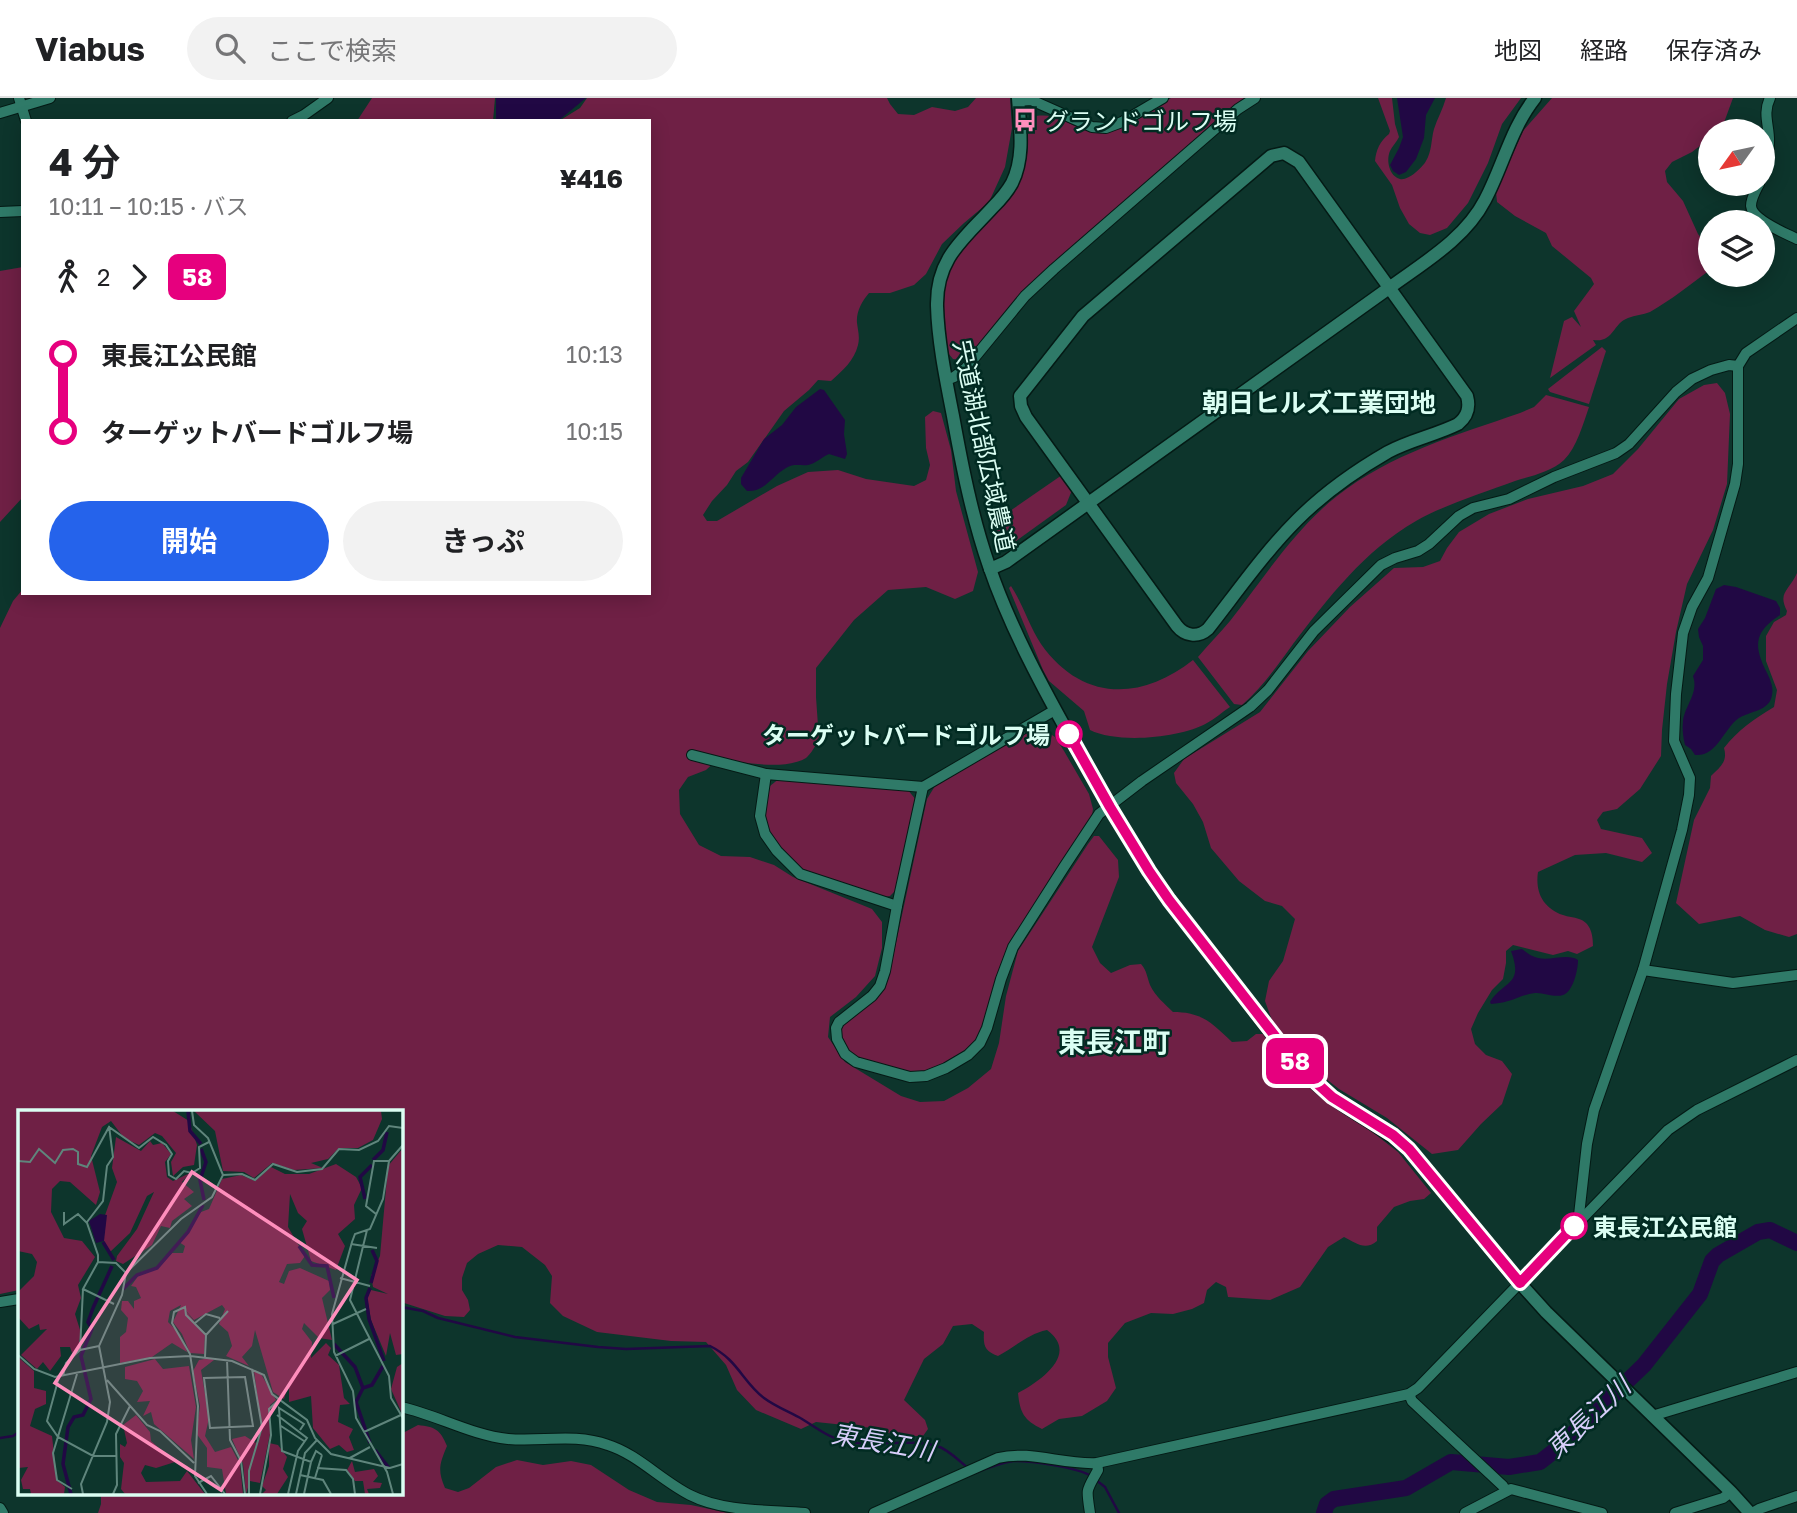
<!DOCTYPE html>
<html lang="ja">
<meta charset="utf-8">
<style>
body{margin:0;font-family:"Golos Text","Noto Sans JP",sans-serif;background:#f2f2f2;color:#202124;height:100vh;display:flex;flex-direction:column;font-size:26px;white-space:nowrap}
*{box-sizing:border-box;margin:0}
p{font-size:23px;color:#757577}
.icon{flex:none;width:38px;height:38px;fill:none;stroke:currentColor;stroke-width:2;stroke-linecap:round;stroke-linejoin:round}
.map{position:relative;flex:1;overflow:hidden}
.side{position:absolute;left:21px;top:21px;width:630px;height:476px;display:flex;flex-direction:column;background:#fff;border-radius:0px;box-shadow:0 4px 18px #0003}
.side>*{flex:none}
.badge{padding:0 14px;border-radius:10px;font-size:24px;line-height:46px}
.needle{width:46px;rotate:237deg}
.controls{position:absolute;left:1698px;top:21px;display:grid;gap:14px}
.controls a{display:grid;place-items:center;width:77px;height:77px;border-radius:50%;background:#fff;box-shadow:0 4px 18px #0003;font-size:35px}
.map>.badge{position:absolute;translate:-50% -50%;box-shadow:0 0 0 4px #fff}
.legs{display:flex;align-items:center;gap:10px;height:77px;padding:0 28px;font-size:23px}
.legs p{margin-inline-start:auto}
.head{display:flex;align-items:center;justify-content:space-between;height:119px;padding:0 28px}
h1{font-size:38px;font-weight:700;line-height:52px}
.action{display:flex;gap:14px;margin-top:auto;padding:14px 28px}
.action a{flex:1;height:80px;border-radius:42px;background:#2563eb;color:#fff;font-size:28px;font-weight:700;line-height:80px;text-align:center}
.action a+a{background:#f2f2f2;color:#202124}
ul{padding:0 28px;list-style:none}
li{display:flex;align-items:center;gap:24px;height:77px;font-size:26px}
li i{display:grid;place-items:center;width:10px;height:100%;margin:0 9px;background:currentColor}
li i::after{content:'';width:18px;height:18px;margin:-9px;border:5px solid;border-radius:50%;background:#fff}
li p{margin-inline-start:auto}
li:first-child i{background:linear-gradient(#0000 50%,currentColor 0)}
li:last-child i{background:linear-gradient(currentColor 50%,#0000 0)}
header{display:flex;align-items:center;gap:42px;box-sizing:border-box;height:98px;padding:0 35px;background:#fff;border-bottom:2px solid #e0e0e0}
header strong{font-size:33px}
nav{display:flex;gap:38px;margin-inline-start:auto;font-size:24px}
.search{width:490px;height:63px;background:#f2f2f2;display:flex;align-items:center;gap:18px;box-sizing:border-box;padding:0 24px;border-radius:38px;color:#757577;font-size:26px}
.map>svg:first-child{display:block}
</style>
<header>
<strong>Viabus</strong>
<div class="search"><svg class="icon" aria-label="search" viewBox="0 0 24 24"><circle cx="10" cy="10" r="6"/><path d="M15 15l6 6"/></svg>ここで検索</div>
<nav><a>地図</a><a>経路</a><a>保存済み</a></nav>
</header>
<div class="map">
<svg width="1797" height="1415" viewBox="0 0 1797 1415">
<rect width="100%" height="100%" fill="#0d352c"/>
<g fill="#6f2045">
<polygon points="372,0 495,0 493,23 357,23"/>
<path d="M587,0H887L890,6L898,16L914,17L932,9L955,13L968,9L976,0H1010L1012,30L1005,69L989,104L964,125L942,146L926,176L914,187L890,195H869C862,203 856,214 857,225C858,233 860,239 858,247C854,263 843,272 831,283L818,282L809,292L784,313L748,364L736,373L727,387L712,403L703,417L707,423H717L777,388L808,374L838,372L866,381L914,388L926,382L930,367L926,350L925,319L933,313L941,315L951,352L956,393L978,474L973,493L955,501L926,489L888,492L854,522L816,570V599L819,642C815,648 811,656 806,660C784,673 743,664 718,661L706,672L688,679L679,692L680,716L699,747L721,758L750,759L774,767L793,779L872,811L882,824V850L875,878L856,899L830,919L828,939L845,964L901,998L920,1004L944,1003L968,990L991,971L999,945L1006,898L1018,853L1088,746L1094,738H1099L1118,762L1119,779L1092,849L1100,865L1111,875L1130,867L1141,866C1147,873 1147,879 1150,887C1155,898 1165,906 1173,914C1202,914 1212,925 1232,944L1247,943L1256,936H1264L1293,976L1339,1013L1371,1033L1398,1054L1431,1095L1424,1101L1410,1103L1394,1109L1377,1129V1143C1365,1153 1356,1145 1344,1139L1328,1149L1300,1189L1270,1202L1228,1199L1226,1189L1216,1184L1207,1192L1204,1205L1192,1211L1173,1216L1151,1215L1125,1225L1108,1245V1259L1116,1290L1107,1303L1082,1318L1059,1321L1042,1331C1024,1322 1020,1315 1018,1295C1040,1283 1080,1256 1047,1232C1028,1236 1015,1249 998,1258C985,1253 983,1248 984,1234L972,1226L953,1228L943,1246L924,1261L904,1302L925,1322L928,1331L923,1338H903L884,1334L873,1330L816,1324L801,1331L756,1312L737,1292L726,1267L706,1244L671,1243L597,1234L563,1218L550,1205L552,1178L545,1167L522,1149L498,1147L478,1156L467,1165L462,1180V1192L468,1202L470,1212L464,1219L445,1218L401,1204V1014H19V1192L0,1196V530L13,503L23,491V495H649V23H559L580,10Z"/>
<path d="M1171,0H1245L1239,4L1151,80L968,260L960,262L953,261L948,255C940,195 936,174 981,129C997,114 1008,103 1019,84C1025,73 1027,60 1028,48C1028,43 1027,37 1028,32C1029,27 1033,22 1036,18C1054,16 1062,22 1077,29C1113,45 1142,18 1171,0Z"/>
<path d="M1378,0H1392L1395,26L1399,39C1397,44 1392,48 1390,53C1386,62 1389,78 1400,81C1408,83 1422,70 1426,63C1432,53 1431,42 1434,31C1437,21 1443,11 1446,0H1521L1502,26L1488,65L1468,105L1447,130L1430,137L1420,135L1409,126L1400,110L1392,87L1375,63C1376,52 1380,43 1389,36L1390,33Z"/>
<path d="M1552,0H1733L1722,30L1718,33H1710V40L1692,54L1672,64L1665,73L1667,84L1683,103L1698,136L1710,151V172C1691,186 1671,202 1650,214C1643,217 1635,217 1628,220C1612,226 1614,245 1593,242L1596,247L1550,280L1564,223L1572,219L1581,229L1574,213L1594,186L1591,180L1552,148L1546,135L1515,118L1497,104L1496,94L1523,33Z"/>
<polygon points="23,169 23,399 0,424 0,173"/>
<polygon points="1602,249 1606,253 1589,306 1550,294 1548,291"/>
<path d="M1717,285L1725,295L1730,316L1727,386L1713,432L1687,486L1676,534L1667,586L1662,632L1661,658L1640,691L1617,711L1603,714L1597,722L1601,731L1642,740L1652,755L1642,764L1606,755L1575,757L1538,774C1535,794 1543,810 1563,817C1568,819 1574,819 1579,821C1591,825 1593,837 1593,848L1577,856L1568,853L1553,857L1513,847L1506,853V865L1503,881L1492,892L1478,915L1471,931L1475,946L1486,957L1502,963L1512,976L1502,1006L1481,1026L1458,1052L1432,1056L1387,1020L1339,991L1302,962L1274,928L1265,903L1269,883L1283,863L1295,821L1282,808L1265,803L1239,783L1211,750L1203,724L1193,706L1176,685L1174,675L1184,661L1260,614L1308,553L1350,509L1394,470L1423,469L1440,463L1447,450L1459,434L1489,416L1528,401L1583,388L1613,376L1638,351L1679,301L1704,287Z"/>
<path d="M1546,297L1589,309C1583,326 1577,349 1564,362C1551,374 1531,378 1515,383C1485,394 1444,407 1416,423C1364,453 1329,499 1293,546C1277,568 1262,590 1242,607L1234,606L1198,559C1208,547 1220,535 1230,523C1264,480 1293,433 1337,398C1390,356 1457,337 1520,315L1534,309Z"/>
<polygon points="1062,377 1072,392 1066,407 1012,446 997,439 994,424"/>
<path d="M1797,475V836L1789,839L1765,832L1740,818L1699,826L1676,805L1694,722L1710,690L1711,678C1720,669 1728,664 1724,650C1738,632 1754,621 1774,609L1777,592L1766,563V538L1774,524L1786,517L1787,513C1777,494 1790,492 1797,475Z"/>
<path d="M1011,488C1023,506 1029,528 1041,546C1082,604 1141,603 1193,562L1230,609C1222,614 1215,621 1207,625C1181,640 1118,646 1090,632L1084,613L1049,583L1043,572L1009,490Z"/>
<polygon points="1041,630 1055,639 1064,653 1089,696 1093,711 1092,718 1056,774 992,901 981,932 975,944 965,952 935,972 917,976 865,963 851,957 840,942 841,930 891,868 927,701 935,688 952,676 1029,632"/>
<polygon points="780,680 908,692 916,702 895,793 890,798 884,799 803,774 783,754 765,729 765,717 770,688"/>
<path d="M418,1327C435,1329 440,1331 447,1348C440,1365 437,1372 445,1390L458,1394L469,1390L496,1369L517,1362L543,1367L571,1363L591,1367L629,1392L657,1404L691,1407L728,1415H98L101,1406V1396H401V1336Z"/>
</g>
<g fill="#210844">
<polygon points="496,0 586,0 558,23 496,23"/>
<polygon points="1397,0 1435,0 1426,17 1424,40 1416,61 1406,74 1399,77 1393,73 1390,67 1399,50 1403,39"/>
<path d="M820,291L824,292L845,322L844,336L847,356L845,361L829,356C822,359 815,366 808,367C800,368 794,365 786,370C772,378 765,394 747,393L741,386V380L764,341L782,327L796,309Z"/>
<path d="M1724,487L1736,489L1776,503L1780,510V517C1756,533 1753,545 1765,571C1769,579 1774,588 1772,597C1770,613 1750,613 1739,620C1724,630 1717,659 1695,657L1691,651L1685,647C1683,639 1682,631 1683,623C1685,607 1699,595 1693,578L1703,562V548L1699,539L1698,531L1705,520L1716,491Z"/>
<path d="M1522,851C1527,855 1532,859 1538,860C1551,863 1568,855 1578,862C1578,872 1573,894 1563,897C1554,900 1543,894 1535,895C1524,896 1517,901 1508,903C1502,905 1497,905 1491,906L1490,904C1504,882 1524,888 1511,853Z"/>
</g>
<g fill="none" stroke-linecap="round" stroke-linejoin="round">
<g stroke="#210844" stroke-width="2.5">
<path d="M401,1209L423,1213L438,1220L515,1239L598,1249L626,1251L710,1248C738,1262 742,1283 764,1300C776,1309 790,1314 802,1321C812,1327 820,1333 830,1338C859,1353 905,1339 937,1348C948,1351 959,1363 968,1370"/>
<polyline points="0,1340 13,1338 19,1334"/>
<path d="M973,1374L975,1375C987,1370 1000,1365 1013,1363C1029,1362 1079,1370 1091,1378"/>
<polyline points="1096,1382 1105,1389 1119,1415"/>
</g>
<polyline stroke="#210844" stroke-width="16" points="1324,1415 1327,1406 1334,1401 1406,1390 1451,1364 1509,1369 1540,1364 1558,1350 1644,1267 1700,1196 1712,1163 1718,1157 1758,1134 1770,1132 1797,1145"/>
<g stroke="#041a15" stroke-width="12">
<g id="minor">
<polyline points="19,0 26,23"/>
<polyline points="1018,3 1031,2 1092,29 1106,30 1122,24 1163,0"/>
<polyline points="0,15 50,0"/>
<polyline points="292,23 304,17 328,0"/>
<path d="M1762,79C1766,68 1769,57 1769,45C1770,29 1762,16 1770,0"/>
<path d="M1759,86C1756,92 1751,100 1751,108C1752,122 1785,135 1797,141"/>
<polyline points="0,114 23,113"/>
<polyline points="946,282 954,279 966,270 1025,198 1054,171 1238,11 1255,0"/>
<polyline points="692,657 766,676 923,689 1055,612"/>
<polyline points="766,676 760,718 765,736 777,753 800,776 897,808"/>
<polyline points="923,689 897,808 885,873 880,888 872,898 839,924 836,930 837,941 845,956 856,964 910,979 926,978 946,970 968,957 980,945 987,930 1001,881 1013,849 1064,769 1099,716 1142,683 1250,609 1268,592 1314,533 1381,467 1395,460 1418,453 1429,446 1459,418 1473,410 1509,401 1554,379 1616,355 1629,346 1676,294 1692,281 1711,272 1729,267 1738,268"/>
<polyline points="1643,872 1733,885 1797,877"/>
<polyline points="1582,1120 1579,1117 1587,1046 1594,1012 1643,872 1682,732 1689,697 1690,680 1674,643 1676,596 1683,535 1692,509 1708,480 1735,386 1738,366 1738,268 1746,255 1797,220"/>
<polyline points="0,1204 19,1201"/>
<polyline points="1409,1296 1412,1303 1503,1388 1506,1393"/>
<path d="M401,1309C437,1317 471,1337 508,1341C542,1344 574,1335 608,1347C637,1356 662,1383 690,1397C723,1414 769,1412 805,1415"/>
<polyline points="1652,1318 1797,1274"/>
<polyline points="0,1410 3,1415"/>
<path d="M874,1415L998,1360C1031,1352 1063,1367 1097,1365L1409,1296L1418,1290L1668,1032L1697,1012L1797,962"/>
<path d="M1090,1415C1086,1389 1086,1394 1098,1372L1097,1365"/>
<polyline points="1465,1415 1511,1391 1602,1415"/>
<polyline points="1675,1415 1723,1400 1731,1394"/>
<polyline points="1752,1415 1759,1411 1797,1398"/>
</g>
</g>
<g stroke="#041a15" stroke-width="15">
<g id="tertiary">
<path d="M1018,0C1020,28 1025,59 1012,85C1007,94 1000,102 993,109C964,141 936,160 937,208C938,244 946,282 953,318C962,368 972,419 989,468C1010,530 1045,594 1077,651C1101,693 1124,734 1150,774C1172,808 1199,840 1224,873C1253,910 1280,950 1313,983C1341,1010 1379,1026 1409,1051L1509,1173L1546,1214L1731,1394L1750,1415"/>
<path d="M1284,55L1299,64L1467,298C1470,309 1468,318 1458,326C1436,337 1410,342 1388,354C1355,373 1324,395 1297,422C1264,455 1237,494 1208,531C1198,540 1185,538 1177,528L1026,319L1021,308L1020,298L1083,218L1271,58Z"/>
<path d="M990,471L1006,464L1389,190C1423,165 1465,141 1485,102C1503,68 1511,30 1535,0"/>
</g>
</g>
<use href="#minor" stroke="#2f7a68" stroke-width="10"/>
<use href="#tertiary" stroke="#2f7a68" stroke-width="12"/>
</g>
<g fill="none" stroke-linecap="round" stroke-linejoin="round">
<g stroke="#fff" stroke-width="16">
<polyline id="line-1" points="1069,636 1110,709 1149,773 1169,802 1299,969 1332,999 1393,1037 1409,1051 1520,1185 1574,1128"/>
</g>
<use href="#line-1" stroke="#e6007e" stroke-width="10"/>
</g>
<defs>
<g id="bus-bare" transform="scale(1.89)"><path d="M-5-6H5V4H4V6H2V4H-2V6H-4V4H-5ZM-3.5-4V0h7V-4ZM-3.5 1.2v1.5H-2V1.2ZM2 1.2v1.5H3.5V1.2Z" fill="#fe8ebc" stroke="#012b22" stroke-width="2.5" paint-order="stroke"/></g>
</defs>
<g fill-rule="evenodd">
<use href="#bus-bare" x="1025" y="22"/>
</g>
<g fill="#fff" stroke="#e6007e" stroke-width="3.5">
<circle cx="1069" cy="636" r="12"/>
<circle cx="1574" cy="1128" r="12"/>
</g>
<g text-anchor="middle" dominant-baseline="central" stroke-width="5" stroke-linejoin="round" paint-order="stroke">
<g font-size="24" fill="#dbfef3" stroke="#012b22" text-anchor="start">
<text x="1045" y="22">グランドゴルフ場</text>
</g>
<g font-size="24" fill="#dbfef3" stroke="#012b22">
<text transform="translate(985 348) rotate(78)">宍道湖北部広域農道</text>
</g>
<g font-size="24" font-weight="bold" fill="#dbfef3" stroke="#012b22" text-anchor="end">
<text x="1050" y="636">ターゲットバードゴルフ場</text>
<text x="1593" y="1128" text-anchor="start">東長江公民館</text>
</g>
<g font-size="26" font-weight="bold" fill="#dbfef3" stroke="#012b22">
<text x="1319" y="304">朝日ヒルズ工業団地</text>
</g>
<g font-size="26" font-style="italic" fill="#d8cefb" stroke="#012b22">
<text transform="translate(1588 1319) rotate(-43)">東長江川</text>
<text transform="translate(883 1344) rotate(10)">東長江川</text>
</g>
<g font-size="28" font-weight="bold" fill="#dbfef3" stroke="#012b22">
<text x="1114" y="943">東長江町</text>
</g>
</g>
<g transform="translate(18 1012)">
<rect width="385" height="385" fill="#0d352c"/>
<path d="M0,1H155L171,11L179,35L176,55L165,57L155,66L153,52L158,43L144,26L137,23L121,35L106,28L93,11L84,17L73,46L82,82L78,95L52,72L42,71L34,79L33,102L46,128L64,131L77,147L60,175L63,188L57,204L63,223L60,238L54,243L52,237H42L43,246L32,261L25,252L19,259L3,245L29,219L22,220L21,214L11,219L0,207V182L16,166L19,152L14,144L0,141ZM176,1H363L364,9L355,30L340,38H321L310,49L293,53L305,58L276,60L254,53L236,68L226,62L205,61L197,21ZM98,27L123,41L132,31L135,35L144,33L153,44L147,52L149,67L155,71L172,63L164,72L176,82L166,89L174,96L154,111L152,118L143,116L134,135L105,154L98,151L99,146L119,119L136,82L129,86L112,123L92,142L86,134V108L99,72L94,58ZM385,38V244L378,245L372,223L368,246L353,210L349,187L353,180L370,184L355,177L353,166L362,146L370,56ZM318,54L338,67L344,78L336,95L337,109L320,124L327,136L318,160L293,151L284,119L289,111L280,103L272,84L270,117L287,146L282,153L269,154L261,172L266,174L271,161L282,158L311,171L312,180L304,188L314,230L301,228L286,213L284,219L294,232L293,248L308,233L313,238L310,245L321,255L326,288L332,294L322,295L320,312L335,319L331,327L336,340L329,342L321,335L312,339L295,318L293,286L271,292V273L266,289L255,282L237,220L234,236L224,247L231,256L208,246L214,236L210,222L201,214L207,199L204,195L176,210L164,196L187,225L186,244L172,243L164,224L155,212L163,195L152,201L150,212L162,224L169,242L154,233L134,247L102,253V227L108,222L110,208L103,200L104,191H110L116,199V191L123,188L118,177L113,176L123,162L140,158L154,143H165L167,136L161,132L183,102L191,99L204,69L223,65L237,71L253,57L267,64H291ZM0,247L16,261V278L28,281V294L17,299L12,316L34,326L39,370L47,377L46,384H13L12,379H5L3,370L10,357L0,358ZM191,248L196,250L183,260L191,308L187,326L197,342L213,337L222,354L225,384H208L204,359L189,357V338L178,323L182,296L175,261L181,250ZM137,249L145,259L171,256L178,297L173,330L176,349L136,314L133,302L125,306L132,291L119,292L125,281L119,271L107,269V257ZM385,253V306L373,279L379,257ZM236,261L243,264L258,290L252,295V324L242,373L232,371L228,384L225,354L214,329L227,326L238,333L244,321ZM118,305L132,322L133,331L157,352L138,358L127,355L123,363L128,372L162,371L169,361L187,384H107L103,379L106,353L102,347V334L107,337L109,333L105,315ZM251,333L260,335L269,347L265,359L270,367L259,384H244L248,380L244,376L251,356ZM334,351L337,362L356,359L360,366L355,372L364,373L362,378L349,379L351,384H347L345,371H337L329,360Z" fill="#6f2045"/>
<path d="M82,104L89,105L86,131L78,133L71,111Z" fill="#210844"/>
<path fill="none" stroke="#210844" stroke-width="3.5" d="M170,1L172,21L183,34M183,39L188,52L182,70L186,90M355,50L365,40L369,22M347,89L342,67L354,55M85,132L96,150M281,136L294,155L309,156L316,188M353,173L359,151L354,140M352,178L348,188L351,209L366,251M105,179L119,165L139,158L170,122L185,95M75,198L94,156M316,234L337,257L345,278L354,275L365,256M345,278L338,292L352,333M357,340L371,358M53,384L45,354L50,317L56,307L65,305L73,289L63,246L74,219L70,212L75,198"/>
<path fill="none" stroke="#5f857c" stroke-width="2" d="M0,51L12,52L21,39L37,53L45,40L55,39L60,42V54L69,57L91,17L121,38L135,27L148,35L154,44L150,51L151,65L158,69L166,61L174,63L182,58L181,37L191,32M205,65L224,64L237,70L255,54L279,62L304,59L321,39L341,40L360,31L371,16L385,18M46,102V114L60,104L69,113L80,145V152L65,179L96,194M358,104L348,96L356,51H371M69,112L85,91L89,56L95,47L91,16M349,120L332,190L371,266L373,288L385,308M333,134L359,138M80,152L98,153L108,163M322,168L352,176M177,213L188,204L202,208M315,214L348,199M188,225L168,205L167,197L156,202L154,213L172,244L180,296L177,366L189,384M62,240L65,179M0,245L16,259L37,267L132,248L172,246L214,251L246,265L254,284L289,310L297,328L313,344L372,358L385,354M317,246L351,229M187,247L188,225L210,201M209,250L212,330L223,351L227,384M45,266L48,253L62,240L81,236M41,267L29,311L40,327L75,346H98M227,267L235,316L192,318L186,268ZM89,270L129,315L142,321L176,353M259,305L289,328L280,341L270,384M263,316L286,331M282,320L286,314L261,298L264,341L293,352L298,341L304,345M346,322L383,305M330,349L352,337M299,358L328,360L335,369L337,384M282,365L305,370L313,384M297,368L304,345M180,373L193,366L207,384M54,379L39,370L35,343L59,264M65,384L63,374L89,312L92,292L81,236L104,185L108,163L163,109L194,87L205,65L190,28L176,15L174,1M95,384L99,375L98,324L112,296M231,384V361L244,317L234,259M242,384L253,325L251,299L262,289M278,384L287,343L299,330M286,384L293,352M375,384L369,362L338,308L335,281L316,242L314,204L334,132L337,124L352,119L365,89L371,51L385,35"/>
<path fill="#fe8ebc" fill-opacity="0.15" stroke="#fe8ebc" stroke-width="3.5" d="M174,62L339,170L203,380L37,273Z"/>
<rect width="385" height="385" fill="none" stroke="#dbfef3" stroke-width="3.5"/>
</g>
</svg>
<div class="controls">
<a><svg class="needle" viewBox="-14 -14 28 28"><path d="M0-13l5 13h-10z" fill="#e53935"/><path d="M0 13l5-13h-10z" fill="#757577"/></svg></a>
<a><svg class="icon" aria-label="layers" viewBox="0 0 24 24"><path d="M12 4l9 5-9 5-9-5zM3 14l9 5 9-5"/></svg></a>
</div>
<b class="badge" style="left:1295px;top:963px;background:#e6007e;color:#fff">58</b>
<section class="side">
<div class="head"><div><h1>4 分</h1><p>10:11 – 10:15 · バス</p></div><b>¥416</b></div>
<div class="legs"><svg class="icon" aria-label="walk" viewBox="0 0 24 24"><circle cx="13" cy="4" r="2"/><path d="M13 8l-2 6 4 7M11 14l-3 7M7 12l3-4h3l4 4"/></svg>2<svg class="icon" aria-label="forward" viewBox="0 0 24 24"><path d="M9 5l7 7-7 7"/></svg><b class="badge" style="background:#e6007e;color:#fff">58</b></div>
<ul>
<li><i style="color:#e6007e"></i><b>東長江公民館</b><p>10:13</p></li>
<li><i style="color:#e6007e"></i><b>ターゲットバードゴルフ場</b><p>10:15</p></li>
</ul>
<div class="action"><a>開始</a><a>きっぷ</a></div>
</section>
</div>
